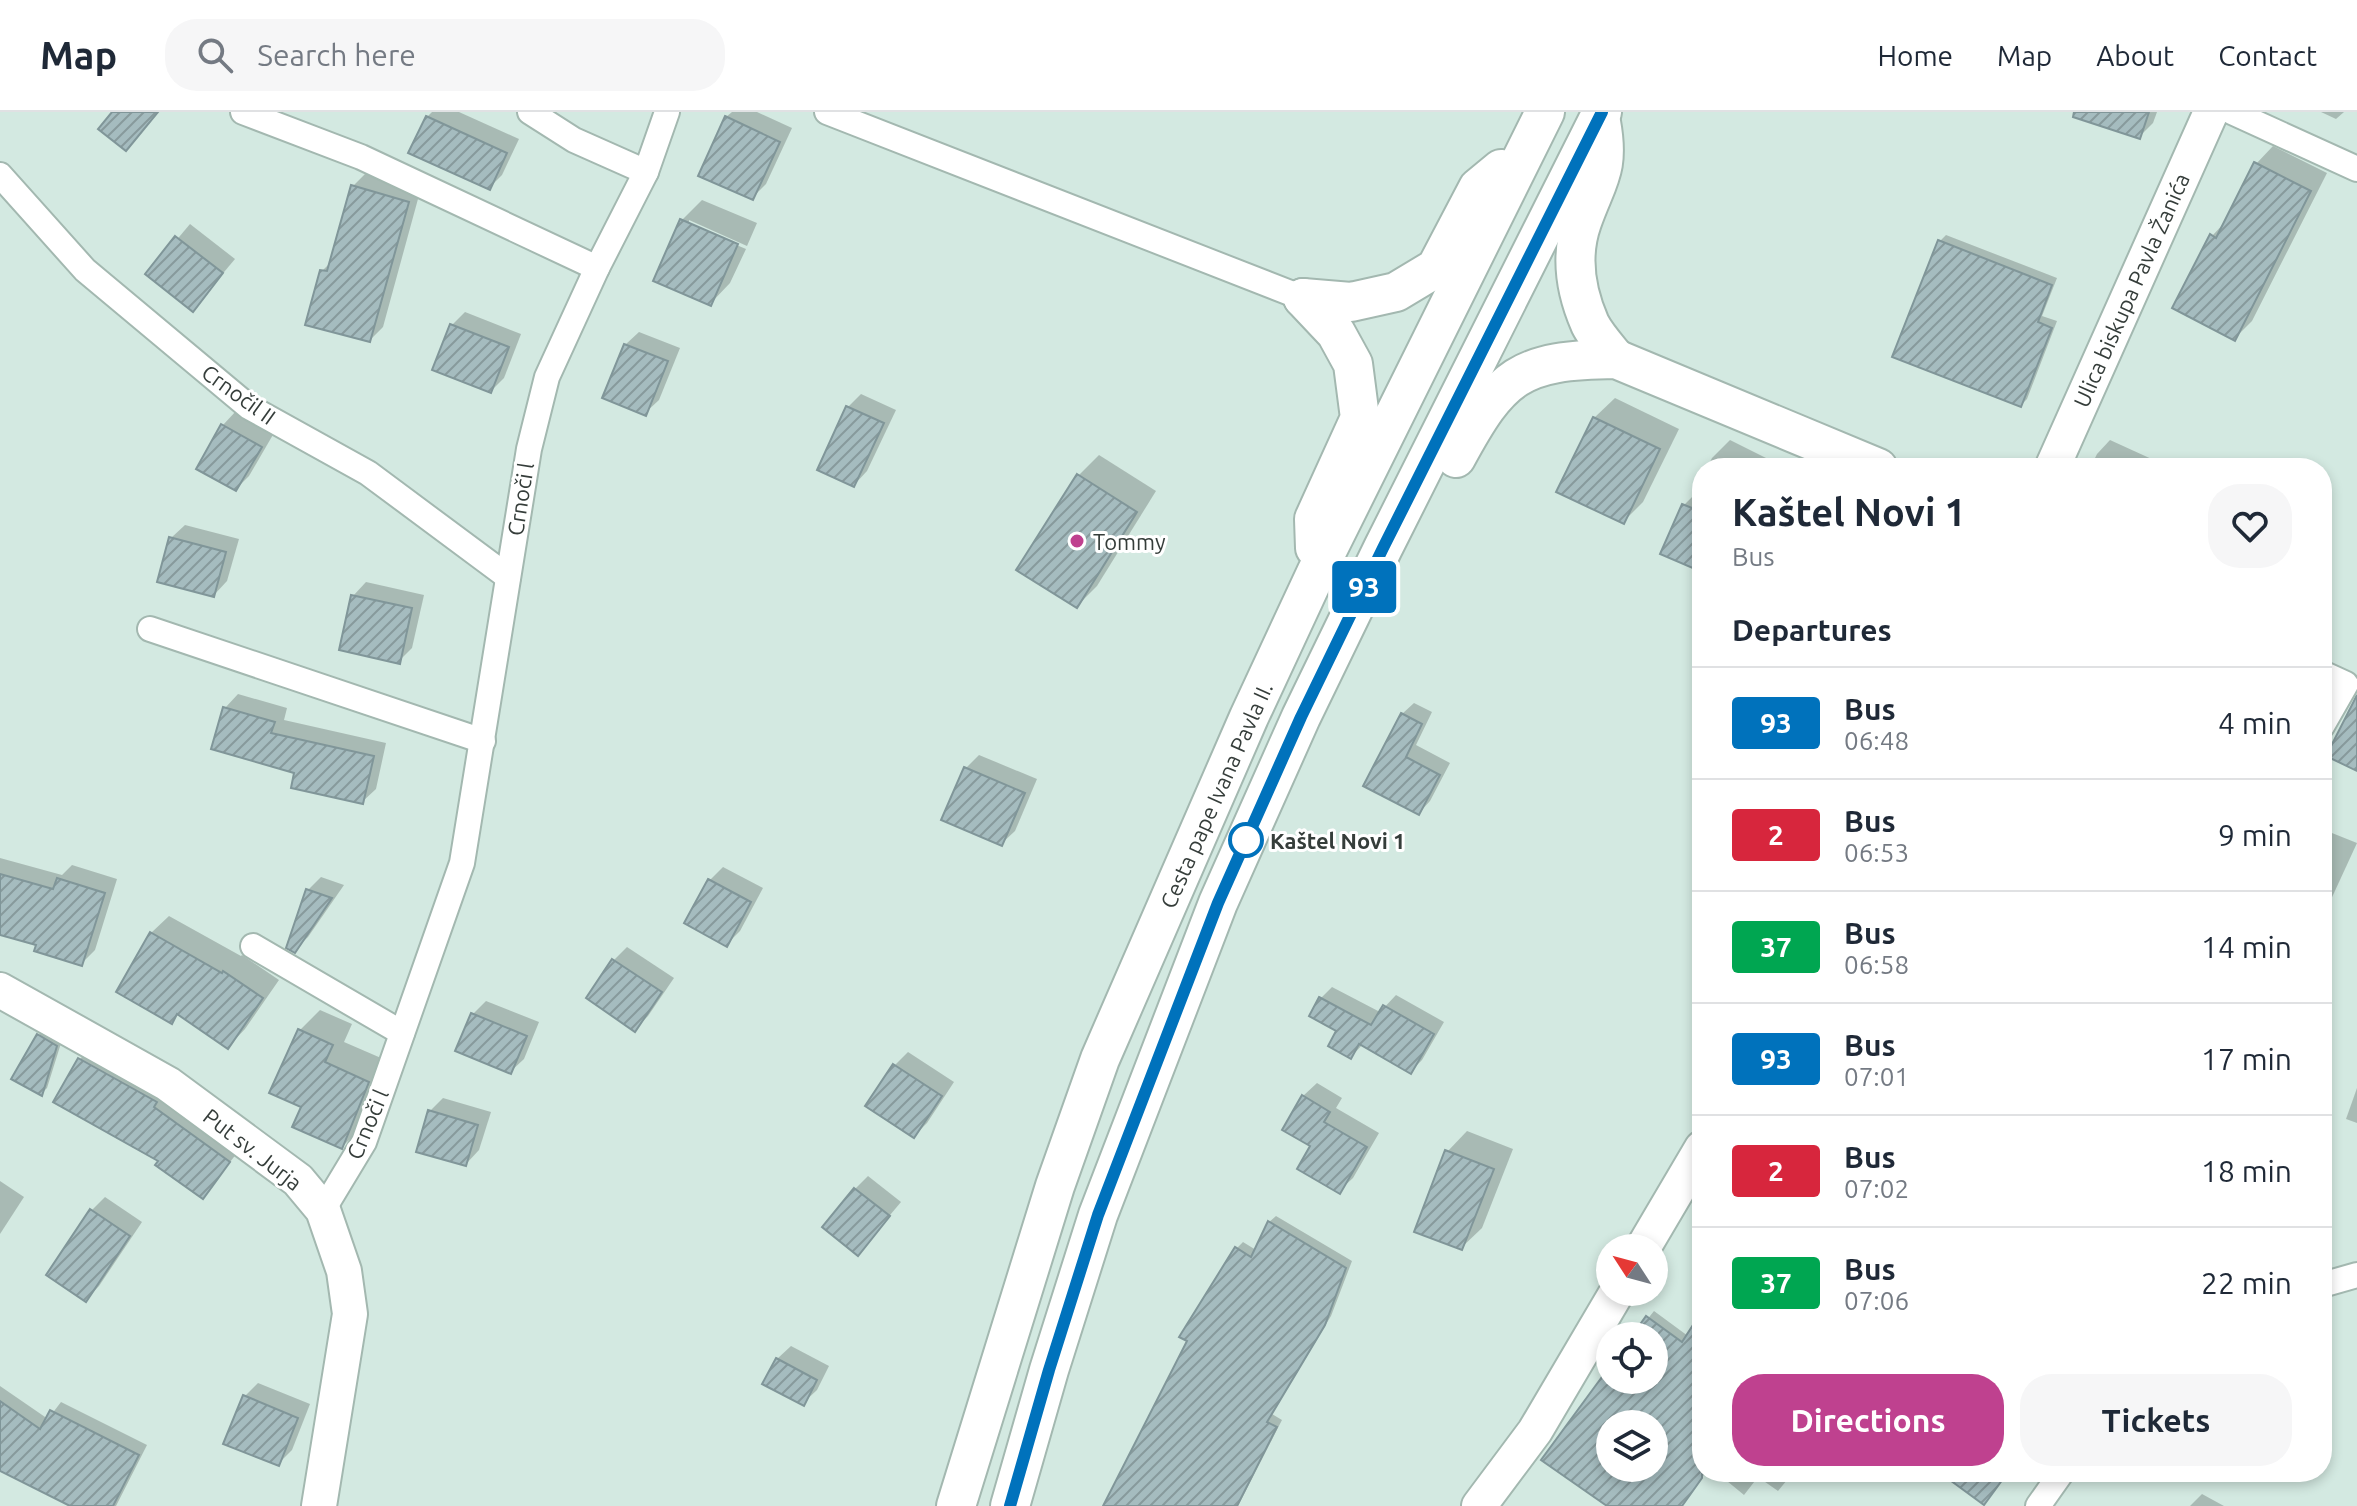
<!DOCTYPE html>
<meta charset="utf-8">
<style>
body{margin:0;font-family:Ubuntu,sans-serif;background:#f6f6f7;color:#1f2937;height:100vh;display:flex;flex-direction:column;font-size:30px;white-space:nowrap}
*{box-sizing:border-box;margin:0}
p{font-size:26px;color:#747a83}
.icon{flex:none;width:44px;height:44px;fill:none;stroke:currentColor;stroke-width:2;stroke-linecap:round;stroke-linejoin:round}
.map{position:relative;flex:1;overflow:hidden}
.drawer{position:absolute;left:1692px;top:346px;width:640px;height:1024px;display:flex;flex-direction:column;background:#fff;border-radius:32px;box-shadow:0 4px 12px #0003}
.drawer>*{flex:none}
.badge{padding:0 16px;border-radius:6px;font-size:28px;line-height:52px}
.needle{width:52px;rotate:306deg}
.buttons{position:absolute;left:1596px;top:1122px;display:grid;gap:16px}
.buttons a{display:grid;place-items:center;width:72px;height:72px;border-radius:50%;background:#fff;box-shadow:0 4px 12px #0003;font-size:40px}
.map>.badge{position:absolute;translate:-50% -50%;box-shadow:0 0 0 4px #fff}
h2{padding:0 40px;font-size:30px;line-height:72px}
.round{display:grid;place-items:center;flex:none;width:84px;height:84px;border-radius:32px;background:#f6f6f7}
.headline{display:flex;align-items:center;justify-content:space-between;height:136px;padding:0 40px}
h1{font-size:38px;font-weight:700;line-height:60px}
.action{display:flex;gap:16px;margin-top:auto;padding:16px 40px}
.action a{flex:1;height:92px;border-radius:32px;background:#bf418f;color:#fff;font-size:32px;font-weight:700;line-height:92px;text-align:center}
.action a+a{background:#f6f6f7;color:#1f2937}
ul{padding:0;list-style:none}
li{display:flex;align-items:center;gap:24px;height:112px;padding:0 40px;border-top:2px solid #e0e1e3}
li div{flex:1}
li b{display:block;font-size:30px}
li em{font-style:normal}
li .badge{min-width:88px;font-weight:700;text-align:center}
header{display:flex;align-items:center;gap:48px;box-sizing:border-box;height:112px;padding:0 40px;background:#fff;border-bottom:2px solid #e0e1e3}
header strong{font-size:38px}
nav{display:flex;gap:44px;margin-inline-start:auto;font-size:28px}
.search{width:560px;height:72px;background:#f6f6f7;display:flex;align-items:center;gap:20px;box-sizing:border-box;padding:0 28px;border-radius:32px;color:#747a83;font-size:30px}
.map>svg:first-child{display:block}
</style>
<header>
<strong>Map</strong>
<div class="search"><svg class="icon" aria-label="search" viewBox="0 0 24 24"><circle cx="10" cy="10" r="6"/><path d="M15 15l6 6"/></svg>Search here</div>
<nav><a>Home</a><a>Map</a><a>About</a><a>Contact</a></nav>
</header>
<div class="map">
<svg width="2357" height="1394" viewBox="0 0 2357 1394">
<defs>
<pattern id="building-hatch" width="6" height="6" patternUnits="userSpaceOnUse" patternTransform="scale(2)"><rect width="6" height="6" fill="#a5bcbf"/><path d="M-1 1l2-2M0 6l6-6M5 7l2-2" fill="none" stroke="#879a9c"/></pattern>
</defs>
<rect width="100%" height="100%" fill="#d3e9e1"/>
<g fill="#0003" fill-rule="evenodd">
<polygon points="432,0 459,0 519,27 502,63 489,76 427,5"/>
<polygon points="732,0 757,0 792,16 766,72 752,86 726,5"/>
<polygon points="2087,0 2157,0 2153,11 2139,25"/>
<polygon points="2321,0 2344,0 2336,7"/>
<polygon points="2273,34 2327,61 2252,209 2235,226 2212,124 2227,108 2256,52"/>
<polygon points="366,61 421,76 383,215 370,228 322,159 332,149 353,74"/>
<polygon points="702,88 757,111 747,134 689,108 689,113 746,137 730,171 710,192 682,108"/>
<polygon points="190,112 235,147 193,197 148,162"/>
<polygon points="1946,123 2057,166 2042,204 2057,209 2027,287 2021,293 1940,129"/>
<polygon points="465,200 521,222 504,266 491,279 452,213"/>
<polygon points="639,220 680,236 659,288 645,301 625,233"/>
<polygon points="861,282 896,298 867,359 854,373 848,295"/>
<polygon points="1615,286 1679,317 1643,390 1623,410 1594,306"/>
<polygon points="236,299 274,321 249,364 236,377 198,356 223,313"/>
<polygon points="1730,328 1772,349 1768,356 1707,356 1712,346"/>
<polygon points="2110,328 2156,349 2152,356 2090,356 2097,342"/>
<polygon points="1099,343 1156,379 1097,474 1077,494 1079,363"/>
<polygon points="1702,366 1702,457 1684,393 1694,383"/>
<polygon points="185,413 239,427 227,469 214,483 171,426"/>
<polygon points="366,470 424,483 412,536 399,549 353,484"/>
<polygon points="238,582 287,596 284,608 386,631 376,677 362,690 297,660 225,596"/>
<polygon points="1414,591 1432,600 1416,633 1450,651 1430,689 1419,701 1366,673 1402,602"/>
<polygon points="979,643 1037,667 1015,719 1001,732 966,656"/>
<polygon points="1702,716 1702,747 1692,743"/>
<polygon points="2322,717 2357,731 2322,807"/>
<polygon points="0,746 62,763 72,753 117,767 95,838 82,851 38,831 0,821"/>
<polygon points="723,755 763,776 740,819 727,832 687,810 710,768"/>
<polygon points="321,765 344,773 308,825 294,838 307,779"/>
<polygon points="169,804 241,844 242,843 279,868 245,917 228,935 180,901 172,909 151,821"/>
<polygon points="627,835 674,866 648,904 635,917 614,848"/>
<polygon points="1332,875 1380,900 1396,883 1444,910 1422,948 1411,959 1363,932 1351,945 1321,886"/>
<polygon points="486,889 539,910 524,947 510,960 473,902"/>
<polygon points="320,898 352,912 344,930 388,949 362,1015 342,1035 304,994 300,918"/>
<polygon points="44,918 62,928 47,976 41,982 38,924"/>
<polygon points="88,939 163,982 237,1041 203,1085 160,1049 80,947"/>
<polygon points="908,940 954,970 927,1011 914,1024 868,993 895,953"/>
<polygon points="1317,971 1342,986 1336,996 1379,1021 1353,1066 1339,1079 1313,1034 1303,984"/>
<polygon points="2357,976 2357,1011 2346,1007"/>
<polygon points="443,986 491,1000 479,1038 466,1052 430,999"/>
<polygon points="1467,1019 1513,1037 1482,1116 1461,1136 1447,1040"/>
<polygon points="868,1064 901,1090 858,1141 855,1077"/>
<polygon points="0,1069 24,1085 0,1122"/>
<polygon points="105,1085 142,1110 99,1174 86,1188 48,1163 92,1098"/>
<polygon points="1276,1104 1352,1149 1331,1204 1272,1302 1282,1308 1238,1394 1105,1394 1237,1136 1243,1130 1256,1138 1269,1110"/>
<polygon points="1702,1110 1702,1123 1696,1120"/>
<path d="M1654,1199L1688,1224L1702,1203V1360H1706L1681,1394H1611L1544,1348L1610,1257V1268H1654V1224H1634ZM1610,1312H1654V1356H1610Z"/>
<polygon points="791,1234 829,1254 817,1278 803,1291 777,1247"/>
<polygon points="258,1271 310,1292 292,1338 279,1351 244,1285"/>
<polygon points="0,1274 48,1307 61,1290 147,1333 116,1394 74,1394 0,1357"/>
<polygon points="1716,1360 1813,1360 1804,1370 1792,1362 1778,1379 1758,1365 1744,1383"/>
<polygon points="2202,1382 2224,1394 2190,1394"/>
</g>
<g fill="url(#building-hatch)" stroke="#809699" stroke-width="2" fill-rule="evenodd">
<polygon points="112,0 158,0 126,39 98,17"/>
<polygon points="2074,0 2149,0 2140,27 2073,5"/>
<polygon points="426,4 507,41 490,78 408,41"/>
<polygon points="725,4 780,30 753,88 698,64"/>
<polygon points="2254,50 2311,79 2235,229 2172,196 2210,122 2216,126"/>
<polygon points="351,73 409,90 370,230 305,213 320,158 327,159"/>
<polygon points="680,107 738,132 711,194 653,169"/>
<polygon points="175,124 223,161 193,200 145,162"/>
<polygon points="1938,128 2052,173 2038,210 2052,216 2021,295 1892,245"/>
<polygon points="450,212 509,235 491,281 432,258"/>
<polygon points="624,232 668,249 646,304 602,286"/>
<polygon points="846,294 884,311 854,375 817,358"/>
<polygon points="1593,305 1660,337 1624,412 1556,380"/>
<polygon points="221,312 262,335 236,379 196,357"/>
<polygon points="1077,362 1137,400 1077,496 1016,458"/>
<polygon points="1682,392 1702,400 1702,460 1660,442"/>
<polygon points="169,425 226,440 214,485 157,470"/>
<polygon points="351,483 412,496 400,552 339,538"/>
<polygon points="2357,583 2357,659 2326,644"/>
<polygon points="223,595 275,610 271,621 374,644 363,692 291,676 294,661 211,637"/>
<polygon points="1401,601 1422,612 1406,645 1440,663 1419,703 1363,674"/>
<polygon points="964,655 1025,681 1002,734 941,708"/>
<polygon points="0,762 53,777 57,766 105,781 82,854 34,839 36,833 0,823"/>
<polygon points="708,767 751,790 727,835 684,811"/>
<polygon points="306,777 332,786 295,841 286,836"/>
<polygon points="150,820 222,861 223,859 263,886 228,937 177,902 172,912 116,880"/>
<polygon points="612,847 662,880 635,920 586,886"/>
<polygon points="1319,885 1371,913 1383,893 1434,922 1411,962 1359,932 1351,947 1328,934 1336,919 1309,904"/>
<polygon points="471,901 527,924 511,962 455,939"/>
<polygon points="298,917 333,933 325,950 369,970 342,1037 292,1015 301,995 269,981"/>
<polygon points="37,922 57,934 42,984 11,967"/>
<polygon points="78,946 157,990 154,995 230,1050 203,1087 155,1053 158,1049 53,990"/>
<polygon points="893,952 942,984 914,1026 865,994"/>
<polygon points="1302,983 1330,1000 1324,1010 1367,1035 1340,1082 1297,1057 1310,1034 1282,1018"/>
<polygon points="428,998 478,1013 466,1054 416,1040"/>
<polygon points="1445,1038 1494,1057 1462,1138 1414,1120"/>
<polygon points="854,1076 890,1104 858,1144 822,1115"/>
<polygon points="90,1097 130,1124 86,1190 46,1163"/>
<polygon points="1268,1109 1346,1156 1325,1213 1267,1310 1277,1315 1237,1394 1103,1394 1187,1229 1179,1225 1235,1135 1251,1145"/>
<path d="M1702,1199V1366L1682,1394H1607L1541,1348L1610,1254V1268H1654V1224H1632L1646,1204L1682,1230ZM1610,1312H1654V1356H1610Z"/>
<polygon points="776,1246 817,1268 804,1294 762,1272"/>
<polygon points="243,1283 298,1306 279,1354 223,1332"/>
<polygon points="0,1289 40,1317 50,1298 139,1343 113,1394 70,1394 0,1359"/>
<polygon points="1939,1360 2008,1360 1984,1393"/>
</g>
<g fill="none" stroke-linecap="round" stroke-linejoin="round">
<g stroke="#a3b8b0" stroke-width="28">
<g id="street">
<polyline points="243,0 361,45 597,156"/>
<polyline points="530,0 574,28 646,60"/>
<polyline points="827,0 1303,186"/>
<polyline points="2232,0 2357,57"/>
<polyline points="0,63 85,158 249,295 368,361 508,465"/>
<polyline points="150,517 483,629"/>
<polyline points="2322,561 2346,572 2322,614"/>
<polyline points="253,834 402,921"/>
<polyline points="323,1098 364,1030 462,751 529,337 547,265 597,156 646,60 667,0"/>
<polyline points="2322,1173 2357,1163"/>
<polyline points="2038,1394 2062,1360"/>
</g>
</g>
<g stroke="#a3b8b0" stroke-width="38">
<g id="secondary">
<polyline points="2052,356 2211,0"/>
<polyline points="0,878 168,972 298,1068 323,1098 344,1159 350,1202 319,1394"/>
<polyline points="1643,1136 1702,1036"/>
<polyline points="1479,1394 1535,1319 1617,1180"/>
</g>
</g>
<g stroke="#a3b8b0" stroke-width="42">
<g id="primary">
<path d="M1601,10C1610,59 1597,67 1582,110C1570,144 1576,180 1590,212C1596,224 1607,236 1616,247"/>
<polyline points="1303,186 1336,221 1353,252 1360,306 1314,407 1315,436"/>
<polyline points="1303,186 1351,190 1396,180 1436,156 1478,76 1501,57"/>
<path d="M1456,346C1501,263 1519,248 1616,247L1878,356"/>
<polyline points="956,1394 1055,1074 1100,947 1249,605 1316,461 1545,0"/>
<polyline points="1010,1394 1049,1258 1098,1103 1218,791 1301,605 1383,436 1602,0"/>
</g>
</g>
<use href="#street" stroke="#fff" stroke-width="24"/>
<use href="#secondary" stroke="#fff" stroke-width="34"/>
<use href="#primary" stroke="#fff" stroke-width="38"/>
</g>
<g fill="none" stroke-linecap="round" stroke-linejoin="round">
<g stroke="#fff" stroke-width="18">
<polyline id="line" points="1010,1394 1049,1258 1098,1103 1218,791 1301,605 1383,436 1602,0"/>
</g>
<use href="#line" stroke="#0072bc" stroke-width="12"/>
</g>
<circle fill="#bf418f" stroke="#fff" stroke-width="3" cx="1077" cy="429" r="8"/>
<circle fill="#fff" stroke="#0072bc" stroke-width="4" cx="1246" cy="728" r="16"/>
<g text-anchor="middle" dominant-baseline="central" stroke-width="6" stroke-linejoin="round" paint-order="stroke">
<g font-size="22" fill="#353d3a" stroke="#fff">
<text transform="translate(2131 178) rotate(-66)">Ulica biskupa Pavla Žanića</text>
<text transform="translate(239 282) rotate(36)">Crnočil II</text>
<text transform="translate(520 387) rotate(-81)">Crnoči l</text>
<text transform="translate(1216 683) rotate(-66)">Cesta pape Ivana Pavla II.</text>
<text transform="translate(367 1012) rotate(-67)">Crnoči l</text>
<text transform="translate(253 1037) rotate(38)">Put sv. Jurja</text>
</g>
<g font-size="22" fill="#353d3a" stroke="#fff" text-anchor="start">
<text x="1093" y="429">Tommy</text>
</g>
<g font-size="22" font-weight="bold" fill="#353d3a" stroke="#fff" text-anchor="start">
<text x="1270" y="728">Kaštel Novi 1</text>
</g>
</g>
</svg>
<div class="buttons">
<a><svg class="needle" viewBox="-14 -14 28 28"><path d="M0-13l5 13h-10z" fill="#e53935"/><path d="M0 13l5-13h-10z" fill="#747a83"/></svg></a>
<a><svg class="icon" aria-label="locate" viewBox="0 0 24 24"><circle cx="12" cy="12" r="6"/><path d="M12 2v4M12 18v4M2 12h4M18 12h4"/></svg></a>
<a><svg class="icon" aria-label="layers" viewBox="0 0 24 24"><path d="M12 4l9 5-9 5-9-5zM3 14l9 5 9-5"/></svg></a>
</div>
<b class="badge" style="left:1364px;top:475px;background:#0072bc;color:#fff">93</b>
<section class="drawer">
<div class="headline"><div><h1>Kaštel Novi 1</h1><p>Bus</p></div><a class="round"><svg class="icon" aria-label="heart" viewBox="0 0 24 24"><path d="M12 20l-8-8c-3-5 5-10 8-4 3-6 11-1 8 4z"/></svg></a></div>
<h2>Departures</h2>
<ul>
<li><span class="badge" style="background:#0072bc;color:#fff">93</span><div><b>Bus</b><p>06:48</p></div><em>4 min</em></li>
<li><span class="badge" style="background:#d7263d;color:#fff">2</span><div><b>Bus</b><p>06:53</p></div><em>9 min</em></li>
<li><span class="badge" style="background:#00a651;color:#fff">37</span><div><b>Bus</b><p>06:58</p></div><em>14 min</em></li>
<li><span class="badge" style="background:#0072bc;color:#fff">93</span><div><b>Bus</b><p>07:01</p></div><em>17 min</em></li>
<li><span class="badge" style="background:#d7263d;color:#fff">2</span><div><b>Bus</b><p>07:02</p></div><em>18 min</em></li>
<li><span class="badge" style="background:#00a651;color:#fff">37</span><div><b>Bus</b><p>07:06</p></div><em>22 min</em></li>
</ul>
<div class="action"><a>Directions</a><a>Tickets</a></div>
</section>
</div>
